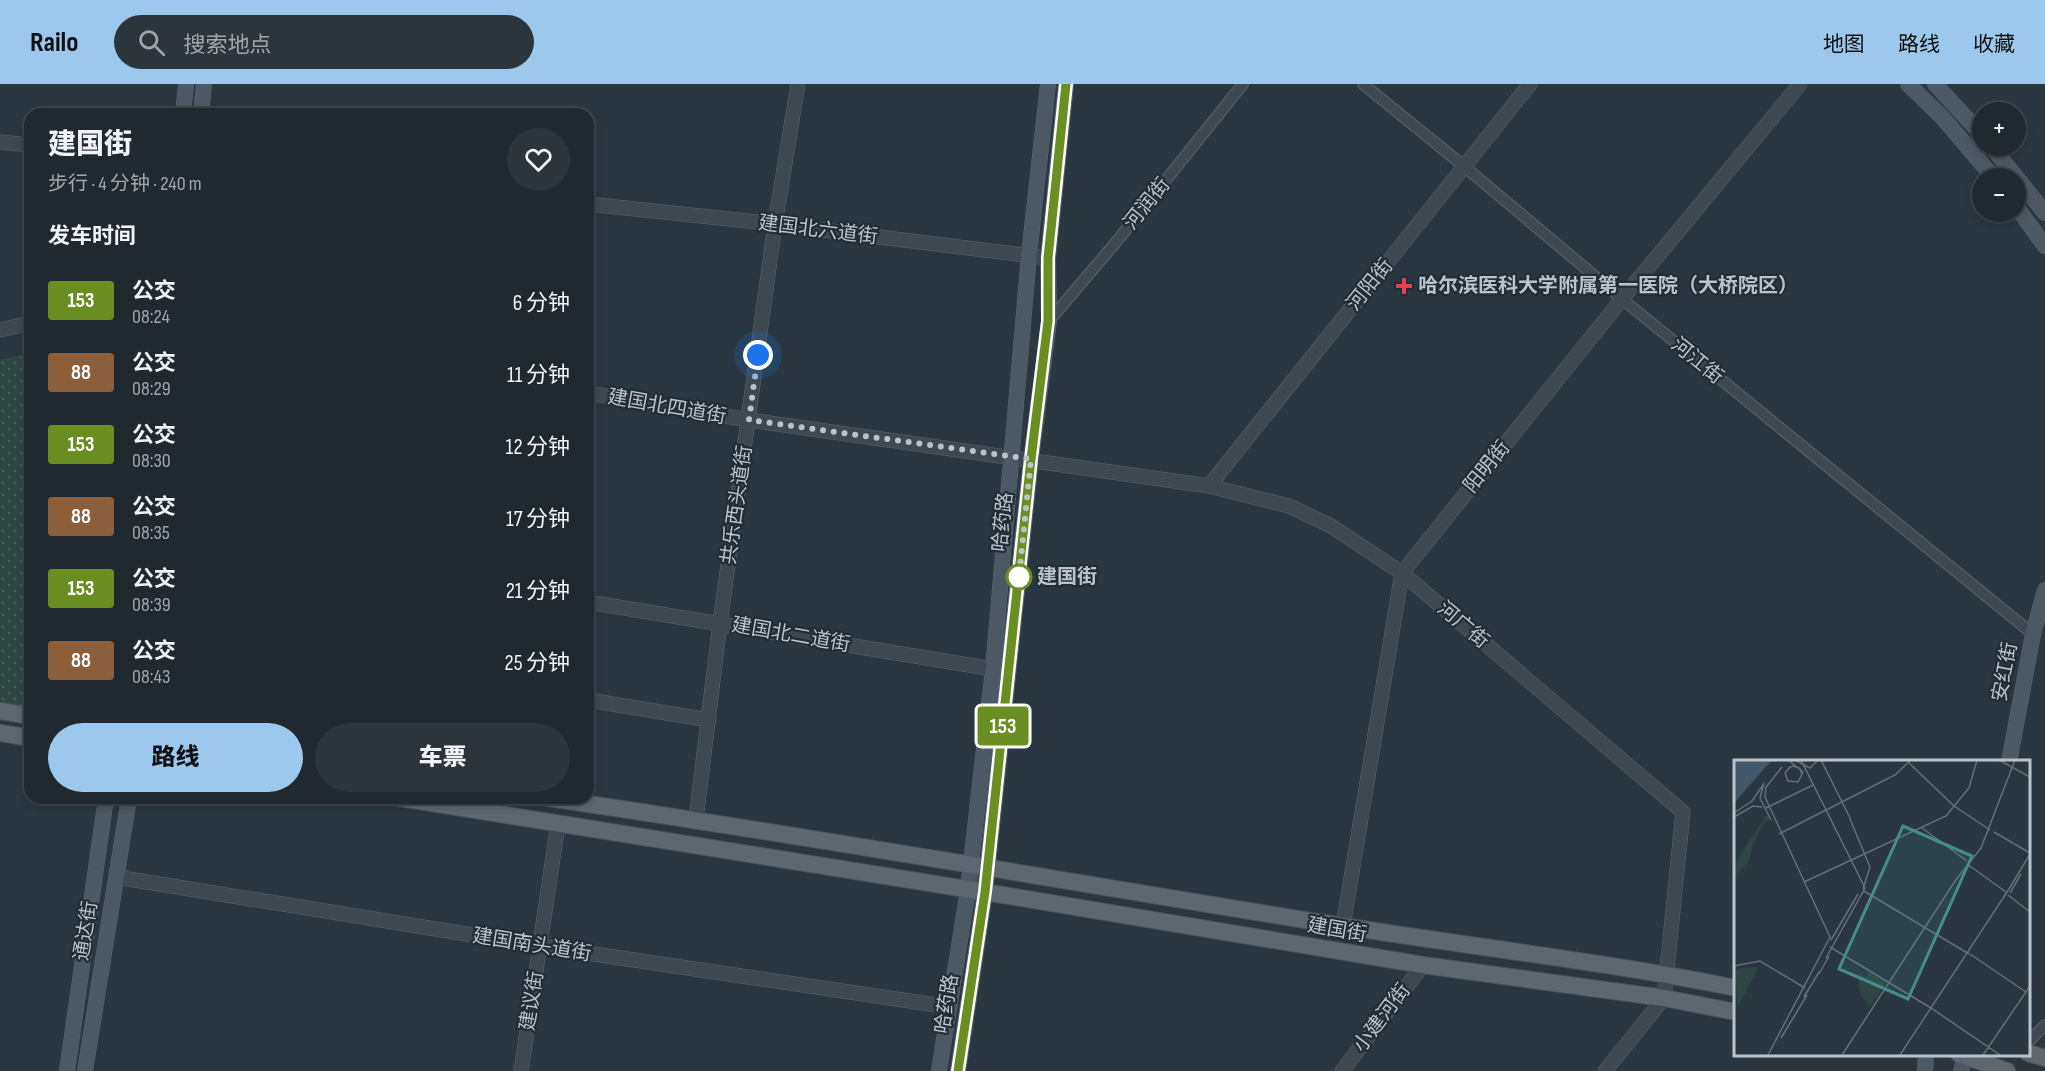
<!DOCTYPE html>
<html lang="zh">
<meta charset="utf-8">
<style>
body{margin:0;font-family:"Sofia Sans Condensed","Noto Sans SC",sans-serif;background:#2d353c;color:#f1f3f6;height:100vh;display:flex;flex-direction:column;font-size:22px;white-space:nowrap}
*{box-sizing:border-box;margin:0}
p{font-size:20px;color:#a2a6ab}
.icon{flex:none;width:33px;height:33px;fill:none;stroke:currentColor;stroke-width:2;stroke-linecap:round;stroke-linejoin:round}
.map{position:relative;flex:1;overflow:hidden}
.drawer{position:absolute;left:24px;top:24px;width:570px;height:696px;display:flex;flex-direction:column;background:#202930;border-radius:18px;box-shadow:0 3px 9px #0003,0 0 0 2px #3d454c}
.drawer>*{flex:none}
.badge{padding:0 12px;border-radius:4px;font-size:21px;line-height:39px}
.tools{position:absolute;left:1972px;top:18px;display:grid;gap:12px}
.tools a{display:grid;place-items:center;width:54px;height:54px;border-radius:50%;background:#202930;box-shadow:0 3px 9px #0003,0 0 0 2px #3d454c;font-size:30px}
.you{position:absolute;width:30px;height:30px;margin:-15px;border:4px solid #fff;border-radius:50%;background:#1a73e8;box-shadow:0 0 0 9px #1a73e833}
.map>.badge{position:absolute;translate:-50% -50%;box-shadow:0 0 0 3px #fff}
h2{padding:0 24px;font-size:22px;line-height:54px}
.round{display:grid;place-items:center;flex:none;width:63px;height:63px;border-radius:32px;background:#2d353c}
.head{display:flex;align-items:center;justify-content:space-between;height:102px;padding:0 24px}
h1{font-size:28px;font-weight:800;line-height:45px}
.primary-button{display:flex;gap:12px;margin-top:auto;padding:12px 24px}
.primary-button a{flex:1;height:69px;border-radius:36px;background:#9dc8ed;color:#111;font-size:24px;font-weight:800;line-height:69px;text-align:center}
.primary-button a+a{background:#2d353c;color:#f1f3f6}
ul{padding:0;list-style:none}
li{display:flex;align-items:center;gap:18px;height:72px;padding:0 24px}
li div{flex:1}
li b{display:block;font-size:22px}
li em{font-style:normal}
li .badge{min-width:66px;font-weight:700;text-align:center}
header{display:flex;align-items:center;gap:36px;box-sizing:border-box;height:84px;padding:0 30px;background:#9dc8ed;color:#111}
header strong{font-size:28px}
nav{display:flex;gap:33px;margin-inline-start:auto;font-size:21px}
.search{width:420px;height:54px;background:#2d353c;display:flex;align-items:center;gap:15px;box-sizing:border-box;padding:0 21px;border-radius:33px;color:#a2a6ab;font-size:22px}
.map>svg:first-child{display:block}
</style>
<header>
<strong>Railo</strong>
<div class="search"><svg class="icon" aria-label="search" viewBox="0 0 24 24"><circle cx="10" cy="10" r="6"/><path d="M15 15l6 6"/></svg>搜索地点</div>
<nav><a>地图</a><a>路线</a><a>收藏</a></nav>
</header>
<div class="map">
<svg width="2045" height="987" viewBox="0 0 2045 987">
<defs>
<pattern id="park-dots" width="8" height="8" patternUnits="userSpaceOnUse" patternTransform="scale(1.5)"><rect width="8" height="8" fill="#304643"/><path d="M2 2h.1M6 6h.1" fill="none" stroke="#4c5f5d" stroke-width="1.8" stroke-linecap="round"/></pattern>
</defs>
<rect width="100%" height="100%" fill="#2a3740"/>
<polygon fill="url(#park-dots)" points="30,269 30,625 0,619 0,276"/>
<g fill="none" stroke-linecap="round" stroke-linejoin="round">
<g stroke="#5c666d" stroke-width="12">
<g id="minor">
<polyline points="1363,0 1465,83 1622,215 2033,550"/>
<polyline points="1049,237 1117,157 1243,0"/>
<polyline points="2028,958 2045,941"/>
</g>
</g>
<g stroke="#5c666d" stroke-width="15">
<g id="tertiary">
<polyline points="0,58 30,61"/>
<polyline points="588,120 775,140 1048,174"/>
<polyline points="0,246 30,239"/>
<polyline points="588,309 749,336 1209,402 1289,422 1331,442 1402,489 1683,728 1664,914 1605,987"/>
<polyline points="1209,402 1530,0"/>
<polyline points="588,518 993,585"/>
<polyline points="588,616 709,636"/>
<polyline points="696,735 720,539 775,140 798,0"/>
<polyline points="116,793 540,862 950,923"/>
<polyline points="1343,842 1402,489 1622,215 1800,0"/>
<polyline points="521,987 558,740"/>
<polyline points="1342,987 1423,881"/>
</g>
</g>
<g stroke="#5c666d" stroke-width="16">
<g id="secondary">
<polyline points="1908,0 1942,33 1994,94"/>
<polyline points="1935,0 1983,52"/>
<polyline points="183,30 186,0"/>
<polyline points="201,30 204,0"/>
<polyline points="1991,62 2045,129"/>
<polyline points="2016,122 2045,162"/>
<polyline points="2009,678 2033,550 2045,506"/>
<polyline points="67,987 106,714"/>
<polyline points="85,987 129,714"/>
<polyline points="939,987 968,806 993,585 1029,171 1048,0"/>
<polyline points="958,987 985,808 1031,375 1049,237 1048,174 1066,0"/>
<polyline points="1925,987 1926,970"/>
<polyline points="1961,987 1965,972"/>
</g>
</g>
<g stroke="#4b545c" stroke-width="18">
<g id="primary">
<polyline points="0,627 30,632"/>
<polyline points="0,649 30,654"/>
<polyline points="400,714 985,808 1423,881 1664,914 1736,928"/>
<path d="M548,714C809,752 1069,798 1330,840C1465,862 1602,877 1736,904"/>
<polyline points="2028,969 2045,974"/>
<polyline points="1959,970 2007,987"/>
</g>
</g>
<use href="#minor" stroke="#3e4850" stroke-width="10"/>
<use href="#tertiary" stroke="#3e4850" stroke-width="14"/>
<use href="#secondary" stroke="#4c5863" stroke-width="15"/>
<use href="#primary" stroke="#5c6770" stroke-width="16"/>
</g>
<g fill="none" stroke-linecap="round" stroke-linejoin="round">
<g stroke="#fff" stroke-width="14">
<polyline id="line" points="958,987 985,808 1031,375 1048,237 1048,174 1066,0"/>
</g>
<use href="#line" stroke="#6b8e23" stroke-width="9"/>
<polyline stroke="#bbc3ca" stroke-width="6" stroke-dasharray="0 10.8" points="758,271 749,336 1031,375 1019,493"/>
</g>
<path fill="#e0444e" stroke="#232d35" stroke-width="2" d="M1401 193h6v6h6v6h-6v6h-6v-6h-6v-6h6z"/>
<circle fill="#fff" stroke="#6b8e23" stroke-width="3" cx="1019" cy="493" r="12"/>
<g text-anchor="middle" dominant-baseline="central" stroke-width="4.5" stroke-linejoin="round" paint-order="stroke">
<g font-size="20" fill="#bbc3ca" stroke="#232d35">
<text transform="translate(1147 120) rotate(-51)">河润街</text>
<text transform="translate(818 146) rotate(7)">建国北六道街</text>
<text transform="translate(1370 201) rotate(-51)">河阳街</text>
<text transform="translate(1697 277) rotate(39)">河江街</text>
<text transform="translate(667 323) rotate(10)">建国北四道街</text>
<text transform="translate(1487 383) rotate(-51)">阳明街</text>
<text transform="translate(737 421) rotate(-82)">共乐西头道街</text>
<text transform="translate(1003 438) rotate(-84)">哈药路</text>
<text transform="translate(1463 541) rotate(40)">河广街</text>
<text transform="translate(791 551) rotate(10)">建国北二道街</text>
<text transform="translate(2005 588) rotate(-79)">安红街</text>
<text transform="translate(1337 846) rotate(10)">建国街</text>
<text transform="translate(86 847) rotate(-81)">通达街</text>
<text transform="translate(532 861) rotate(9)">建国南头道街</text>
<text transform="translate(532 917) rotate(-81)">建议街</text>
<text transform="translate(947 920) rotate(-81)">哈药路</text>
<text transform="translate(1382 934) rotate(-53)">小建河街</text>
</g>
<g font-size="20" font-weight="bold" fill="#bbc3ca" stroke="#232d35" text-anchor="start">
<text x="1418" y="202">哈尔滨医科大学附属第一医院（大桥院区）</text>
</g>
<g font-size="20" font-weight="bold" fill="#bbc3ca" stroke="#232d35" text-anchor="start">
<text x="1037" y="493">建国街</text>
</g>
</g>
<g transform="translate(1734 676)">
<rect width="296" height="296" fill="#2a3740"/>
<path d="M32,55L36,59L30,62L19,84L15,101L0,117V105ZM22,207L23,211L4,246L0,209ZM135,212L152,223L136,246L127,236L124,224L125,214L132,217Z" fill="#304643"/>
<path d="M0,0H38L0,43Z" fill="#425767"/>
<path fill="none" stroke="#646f77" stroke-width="1.5" d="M54,0L63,7L66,9L68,14L64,22L54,21L51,13L56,7L60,6L62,7L65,8L67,10L69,13M61,0L76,8L84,0M67,0L131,128L92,198M87,0L117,60M265,0L296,17M175,3L220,46L256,70M30,23L26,38L37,60M32,48L79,25M0,53L18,41L29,25M0,57L19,46L28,47M116,59L136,107L129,129M188,68L233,101M260,72L296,93M45,74L161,15L177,0M233,104L272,132M70,122L212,56L235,28L243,0M275,129L296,94M130,131L235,194M276,133L287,114M274,135L296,152M97,180L124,134M96,187L197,248L266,295M236,194L292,232M0,206L26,201L71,228M85,214L95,196M70,237L85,212M47,278L73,235M34,295L96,177L31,37L32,27L48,7M108,295L221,121L247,88L281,0M166,295L275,129M249,295L296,226"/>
<path fill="#438d8a" fill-opacity="0.15" stroke="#438d8a" stroke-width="3" d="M169,66L238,96L174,239L105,209Z"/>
<rect width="296" height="296" fill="none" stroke="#bbc3ca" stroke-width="3"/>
</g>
</svg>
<div class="tools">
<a>+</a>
<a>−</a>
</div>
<div class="you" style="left:758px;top:271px"></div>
<b class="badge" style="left:1003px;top:642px;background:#6b8e23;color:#fff">153</b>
<section class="drawer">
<div class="head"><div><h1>建国街</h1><p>步行 · 4 分钟 · 240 m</p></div><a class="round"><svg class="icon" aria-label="heart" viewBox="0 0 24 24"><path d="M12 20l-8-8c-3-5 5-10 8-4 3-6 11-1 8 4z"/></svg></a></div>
<h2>发车时间</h2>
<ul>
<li><span class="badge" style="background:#6b8e23;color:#fff">153</span><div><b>公交</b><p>08:24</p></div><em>6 分钟</em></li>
<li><span class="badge" style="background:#8b5e3c;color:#fff">88</span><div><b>公交</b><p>08:29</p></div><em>11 分钟</em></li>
<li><span class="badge" style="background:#6b8e23;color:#fff">153</span><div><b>公交</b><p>08:30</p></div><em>12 分钟</em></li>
<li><span class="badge" style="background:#8b5e3c;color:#fff">88</span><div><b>公交</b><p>08:35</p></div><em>17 分钟</em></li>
<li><span class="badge" style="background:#6b8e23;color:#fff">153</span><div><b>公交</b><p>08:39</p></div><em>21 分钟</em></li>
<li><span class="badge" style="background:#8b5e3c;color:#fff">88</span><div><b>公交</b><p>08:43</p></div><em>25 分钟</em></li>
</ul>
<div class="primary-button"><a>路线</a><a>车票</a></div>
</section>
</div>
